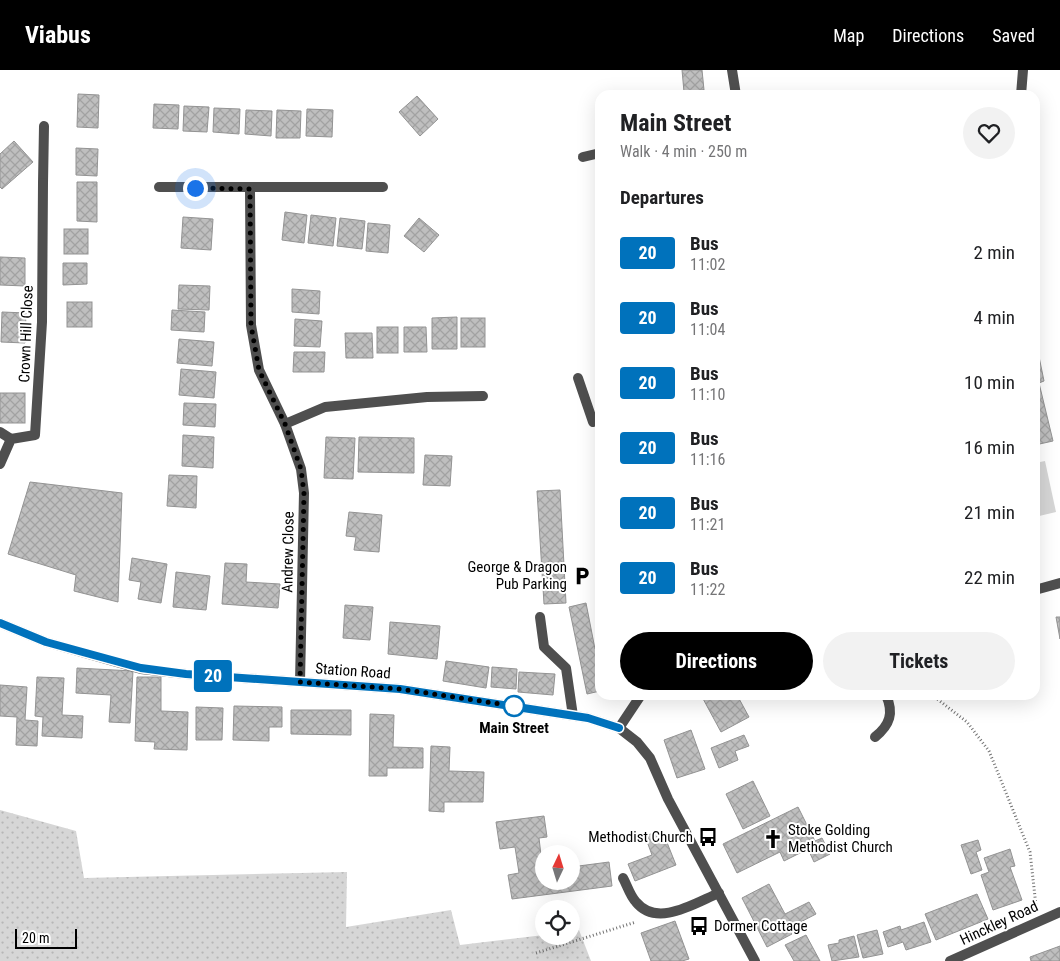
<!DOCTYPE html>
<meta charset="utf-8">
<style>
body{margin:0;font-family:"Roboto Condensed",sans-serif;background:#f2f2f2;color:#202124;height:100vh;display:flex;flex-direction:column;font-size:19px;white-space:nowrap}
*{box-sizing:border-box;margin:0}
p{font-size:16px;color:#757577}
.icon{flex:none;width:28px;height:28px;fill:none;stroke:currentColor;stroke-width:2;stroke-linecap:round;stroke-linejoin:round}
.map{position:relative;flex:1;overflow:hidden}
.side{position:absolute;left:595px;top:20px;width:445px;height:610px;display:flex;flex-direction:column;background:#fff;border-radius:15px;box-shadow:0 5px 20px #0002}
.side>*{flex:none}
.badge{padding:0 10px;border-radius:4px;font-size:18px;line-height:32px}
.needle{width:32px;rotate:4deg}
.fabs{position:absolute;left:535px;top:775px;display:grid;gap:10px}
.fabs a{display:grid;place-items:center;width:45px;height:45px;border-radius:50%;background:#fff;box-shadow:0 5px 20px #0002;font-size:25px}
.scale{position:absolute;left:15px;bottom:12px;width:62px;box-sizing:border-box;padding-left:5px;border:2px solid #000;border-top:0;font-size:14px;line-height:18px;white-space:nowrap;color:#000;-webkit-text-stroke:4px #fff;paint-order:stroke}
.you{position:absolute;width:25px;height:25px;margin:-12px;border:4px solid #fff;border-radius:50%;background:#1a73e8;box-shadow:0 0 0 8px #1a73e833}
.map>.badge{position:absolute;translate:-50% -50%;box-shadow:0 0 0 2px #fff}
h2{padding:0 25px;font-size:19px;line-height:45px}
.round{display:grid;place-items:center;flex:none;width:52px;height:52px;border-radius:26px;background:#f2f2f2}
.overview{display:flex;align-items:center;justify-content:space-between;height:85px;padding:0 25px}
h1{font-size:24px;font-weight:700;line-height:38px}
.action{display:flex;gap:10px;margin-top:auto;padding:10px 25px}
.action a{flex:1;height:58px;border-radius:30px;background:#000;color:#fff;font-size:20px;font-weight:700;line-height:58px;text-align:center}
.action a+a{background:#f2f2f2;color:#202124}
ul{padding:0;list-style:none}
li{display:flex;align-items:center;gap:15px;height:65px;padding:0 25px}
li div{flex:1}
li b{display:block;font-size:19px}
li em{font-style:normal}
li .badge{min-width:55px;font-weight:700;text-align:center}
header{display:flex;align-items:center;gap:30px;box-sizing:border-box;height:70px;padding:0 25px;background:#000;color:#fff}
header strong{font-size:24px}
nav{display:flex;gap:28px;margin-inline-start:auto;font-size:18px}
.map>svg:first-child{display:block}
</style>
<header>
<strong>Viabus</strong>
<nav><a>Map</a><a>Directions</a><a>Saved</a></nav>
</header>
<div class="map">
<svg width="1060" height="891" viewBox="0 0 1060 891">
<defs>
<pattern id="grass-dots" width="8" height="8" patternUnits="userSpaceOnUse" patternTransform="scale(1.25)"><rect width="8" height="8" fill="#d6d6d6"/><path d="M2 2h.1M6 6h.1" fill="none" stroke="#b6b6b6" stroke-width="1.8" stroke-linecap="round"/></pattern>
<pattern id="building-cross-hatch" width="8" height="8" patternUnits="userSpaceOnUse" patternTransform="scale(1.25)"><rect width="8" height="8" fill="#bfbfbf"/><path d="M0 0l8 8M0 8l8-8" fill="none" stroke="#a2a2a2"/></pattern>
</defs>
<rect width="100%" height="100%" fill="#fff"/>
<polygon fill="url(#grass-dots)" points="0,740 76,761 84,808 347,802 346,857 451,840 460,875 544,865 571,866 571,861 579,860 591,891 0,891"/>
<polygon fill="#d6d6d6" points="1045,391 1056,442 1035,447 1035,393"/>
<g fill="url(#building-cross-hatch)" stroke="#939393">
<polygon points="682,0 702,0 704,20 684,22"/>
<polygon points="704,20 705,25 684,25 684,22"/>
<polygon points="78,24 99,25 98,58 77,57"/>
<polygon points="417,26 438,49 420,66 399,42"/>
<polygon points="154,34 179,35 178,59 153,58"/>
<polygon points="184,36 209,37 207,62 183,61"/>
<polygon points="214,38 240,39 239,64 213,62"/>
<polygon points="307,39 333,40 332,67 306,66"/>
<polygon points="246,40 272,41 271,66 245,64"/>
<polygon points="277,40 301,41 300,68 276,68"/>
<polygon points="14,71 33,92 2,119 0,117 0,84"/>
<polygon points="76,78 98,79 97,106 76,105"/>
<polygon points="77,112 97,112 97,152 77,151"/>
<polygon points="285,142 307,145 304,173 282,170"/>
<polygon points="311,145 336,148 333,176 308,173"/>
<polygon points="183,147 213,149 211,180 181,178"/>
<polygon points="340,148 365,151 362,179 337,176"/>
<polygon points="419,148 439,165 424,182 404,166"/>
<polygon points="368,153 390,155 388,183 366,181"/>
<rect x="64" y="159" width="24" height="25"/>
<polygon points="0,187 25,188 25,216 0,215"/>
<polygon points="63,193 87,193 87,214 63,215"/>
<polygon points="179,215 210,216 209,240 178,239"/>
<polygon points="292,219 320,221 319,244 292,242"/>
<rect x="67" y="232" width="25" height="25"/>
<polygon points="172,240 205,242 204,262 171,260"/>
<polygon points="2,242 26,243 25,273 1,272"/>
<polygon points="457,247 457,279 432,279 432,248"/>
<rect x="461" y="248" width="24" height="29"/>
<polygon points="295,249 322,251 320,277 294,276"/>
<rect x="377" y="257" width="21" height="26"/>
<polygon points="404,257 426,257 427,282 404,282"/>
<polygon points="345,263 372,263 373,288 346,288"/>
<polygon points="179,269 214,272 212,296 177,293"/>
<polygon points="1036,272 1044,311 1039,313 1053,371 1035,375"/>
<polygon points="294,282 325,282 324,302 293,302"/>
<polygon points="181,299 216,302 214,328 179,325"/>
<rect x="0" y="323" width="25" height="30"/>
<polygon points="184,333 216,334 215,357 183,355"/>
<polygon points="183,365 214,367 213,398 182,396"/>
<polygon points="326,367 355,368 353,409 324,408"/>
<polygon points="359,367 414,368 414,403 358,402"/>
<polygon points="425,385 452,386 450,416 423,415"/>
<polygon points="169,405 197,406 196,438 167,436"/>
<polygon points="30,412 122,423 118,532 74,521 76,505 8,484"/>
<polygon points="560,420 566,533 544,534 537,421"/>
<polygon points="349,442 382,445 379,482 354,480 356,467 346,466"/>
<polygon points="132,488 167,494 161,533 138,529 141,512 129,510"/>
<polygon points="225,493 247,494 246,512 280,514 278,538 222,534"/>
<polygon points="176,502 210,506 206,540 173,537"/>
<polygon points="586,533 595,579 600,578 600,621 587,624 569,537"/>
<polygon points="345,535 373,537 370,570 343,568"/>
<polygon points="1056,547 1060,547 1060,569"/>
<polygon points="390,552 440,556 437,589 388,584"/>
<polygon points="446,591 489,597 486,618 443,611"/>
<polygon points="492,597 517,599 516,619 491,617"/>
<polygon points="77,598 133,601 130,653 109,652 111,625 76,623"/>
<polygon points="519,602 555,604 553,625 518,622"/>
<polygon points="37,607 64,608 62,645 83,646 82,668 42,666 43,647 35,646"/>
<polygon points="137,607 161,607 161,641 188,642 187,680 154,679 155,672 135,671"/>
<polygon points="0,615 27,617 25,650 38,651 37,676 16,675 17,647 0,646"/>
<polygon points="701,625 737,625 749,647 721,662"/>
<polygon points="234,636 282,637 282,657 269,657 269,671 233,670"/>
<polygon points="196,637 223,638 222,670 196,670"/>
<polygon points="291,640 351,640 351,665 291,664"/>
<polygon points="370,644 394,645 393,677 423,678 423,698 387,698 387,706 369,706"/>
<polygon points="691,660 705,699 677,708 664,670"/>
<polygon points="744,665 749,676 735,681 738,690 719,698 711,678"/>
<polygon points="431,676 450,677 449,701 484,702 483,732 444,732 444,742 429,741"/>
<polygon points="753,711 770,746 743,759 726,724"/>
<polygon points="798,737 815,771 822,768 830,784 814,792 808,779 784,791 780,782 737,803 723,774"/>
<polygon points="544,746 547,767 539,768 544,811 571,811 571,797 609,792 612,816 512,829 508,805 519,803 515,777 500,779 496,752"/>
<polygon points="662,760 676,795 635,811 628,794 652,785 645,766"/>
<polygon points="978,770 981,780 976,782 982,800 971,804 961,775"/>
<polygon points="1010,779 1015,796 1010,797 1022,830 993,840 981,805 989,802 984,788"/>
<polygon points="769,814 785,844 809,832 816,844 789,858 792,864 767,877 742,828"/>
<polygon points="977,824 988,849 936,870 925,844"/>
<polygon points="675,851 689,889 682,891 651,891 641,863"/>
<polygon points="924,852 931,872 906,880 903,872 888,877 883,862 900,856 901,860"/>
<polygon points="877,860 883,884 863,888 857,865"/>
<polygon points="806,865 820,891 794,891 785,875"/>
<polygon points="854,866 859,887 832,891 828,875 839,873 839,870"/>
<polygon points="1060,876 1060,891 1031,891 1030,887"/>
</g>
<g fill="none" stroke-linecap="round" stroke-linejoin="round">
<g stroke="#717171" stroke-width="3" stroke-dasharray="1 2.5" stroke-linecap="butt">
<polyline points="932,625 967,652 989,681 1030,782 1036,836"/>
<polyline points="536,883 636,852"/>
</g>
<g stroke="#4f4f4f" stroke-width="10">
<polyline points="43,113 44,56"/>
<polyline points="0,362 11,369"/>
<polyline points="540,547 544,577 566,598 573,646"/>
<path d="M875,667C890,655 894,643 886,625"/>
<path d="M623,808C627,815 630,826 636,832C657,858 695,833 719,823"/>
</g>
<g stroke="#4f4f4f" stroke-width="10">
<polyline points="732,0 736,25"/>
<polyline points="1021,25 1023,0"/>
<polyline points="583,87 600,83"/>
<polyline points="159,117 383,117"/>
<polyline points="250,119 251,255 259,300 285,354 301,399 304,423 300,612"/>
<polyline points="578,308 593,352 600,350"/>
<polyline points="285,354 325,337 427,327 483,326"/>
<polyline points="0,394 11,369 35,365 42,252 43,113"/>
<polyline points="1035,520 1060,513"/>
<polyline points="0,553 46,572 141,599 186,604 400,619 588,648 619,658 637,672 650,688 668,729 755,891"/>
<polyline points="619,658 641,625"/>
<polyline points="950,891 1060,842"/>
</g>
</g>
<g fill="none" stroke-linecap="round" stroke-linejoin="round">
<g stroke="#fff" stroke-width="11">
<polyline id="line" points="0,553 46,572 141,598 186,604 400,619 588,648 619,658"/>
</g>
<use href="#line" stroke="#0072bc" stroke-width="8"/>
<polyline stroke="#000" stroke-width="5" stroke-dasharray="0 9" points="195,118 250,119 251,255 259,300 285,354 301,399 304,423 300,612 400,619 514,636"/>
</g>
<defs>
<g id="parking-bare" transform="scale(1.5)"><path d="M-3.5-5.5H1a3.5 3.5 0 0 1 0 7H-1V5.5H-3.5ZM-1-3.4V-.6H.8a1.4 1.4 0 0 0 0-2.8Z" fill="#000" stroke="#fff" stroke-width="2.5" paint-order="stroke"/></g>
<g id="bus-bare" transform="scale(1.5)"><path d="M-5-6H5V4H4V6H2V4H-2V6H-4V4H-5ZM-3.5-4V0h7V-4ZM-3.5 1.2v1.5H-2V1.2ZM2 1.2v1.5H3.5V1.2Z" fill="#000" stroke="#fff" stroke-width="2.5" paint-order="stroke"/></g>
<g id="church-bare" transform="scale(1.5)"><path d="M-1.2-6h2.4v3.5h3.3v2.4h-3.3V6h-2.4V-.1h-3.3v-2.4h3.3Z" fill="#000" stroke="#fff" stroke-width="2.5" paint-order="stroke"/></g>
</defs>
<g fill-rule="evenodd">
<use href="#parking-bare" x="582" y="506"/>
<use href="#bus-bare" x="708" y="767"/>
<use href="#church-bare" x="773" y="769"/>
<use href="#bus-bare" x="699" y="856"/>
</g>
<circle fill="#fff" stroke="#0072bc" stroke-width="2.5" cx="514" cy="636" r="10"/>
<g text-anchor="middle" dominant-baseline="central" stroke-width="4" stroke-linejoin="round" paint-order="stroke">
<g font-size="15" fill="#000" stroke="#fff">
<text transform="translate(26 264) rotate(-88)">Crown Hill Close</text>
<text transform="translate(288 482) rotate(-89)">Andrew Close</text>
<text transform="translate(353 601) rotate(4)">Station Road</text>
<text transform="translate(999 853) rotate(-25)">Hinckley Road</text>
</g>
<g font-size="15" fill="#000" stroke="#fff" text-anchor="end">
<text x="567" y="497">George &amp; Dragon<tspan x="567" dy="17">Pub Parking</tspan></text>
<text x="788" y="760" text-anchor="start">Stoke Golding<tspan x="788" dy="17">Methodist Church</tspan></text>
<text x="693" y="767">Methodist Church</text>
<text x="714" y="856" text-anchor="start">Dormer Cottage</text>
</g>
<g font-size="15" font-weight="bold" fill="#000" stroke="#fff">
<text x="514" y="658">Main Street</text>
</g>
</g>
</svg>
<div class="fabs">
<a><svg class="needle" viewBox="-14 -14 28 28"><path d="M0-13l5 13h-10z" fill="#e53935"/><path d="M0 13l5-13h-10z" fill="#757577"/></svg></a>
<a><svg class="icon" aria-label="locate" viewBox="0 0 24 24"><circle cx="12" cy="12" r="6"/><path d="M12 2v4M12 18v4M2 12h4M18 12h4"/></svg></a>
</div>
<div class="scale">20 m</div>
<div class="you" style="left:195px;top:118px"></div>
<b class="badge" style="left:213px;top:606px;background:#0072bc;color:#fff">20</b>
<section class="side">
<div class="overview"><div><h1>Main Street</h1><p>Walk · 4 min · 250 m</p></div><a class="round"><svg class="icon" aria-label="heart" viewBox="0 0 24 24"><path d="M12 20l-8-8c-3-5 5-10 8-4 3-6 11-1 8 4z"/></svg></a></div>
<h2>Departures</h2>
<ul>
<li><span class="badge" style="background:#0072bc;color:#fff">20</span><div><b>Bus</b><p>11:02</p></div><em>2 min</em></li>
<li><span class="badge" style="background:#0072bc;color:#fff">20</span><div><b>Bus</b><p>11:04</p></div><em>4 min</em></li>
<li><span class="badge" style="background:#0072bc;color:#fff">20</span><div><b>Bus</b><p>11:10</p></div><em>10 min</em></li>
<li><span class="badge" style="background:#0072bc;color:#fff">20</span><div><b>Bus</b><p>11:16</p></div><em>16 min</em></li>
<li><span class="badge" style="background:#0072bc;color:#fff">20</span><div><b>Bus</b><p>11:21</p></div><em>21 min</em></li>
<li><span class="badge" style="background:#0072bc;color:#fff">20</span><div><b>Bus</b><p>11:22</p></div><em>22 min</em></li>
</ul>
<div class="action"><a>Directions</a><a>Tickets</a></div>
</section>
</div>
